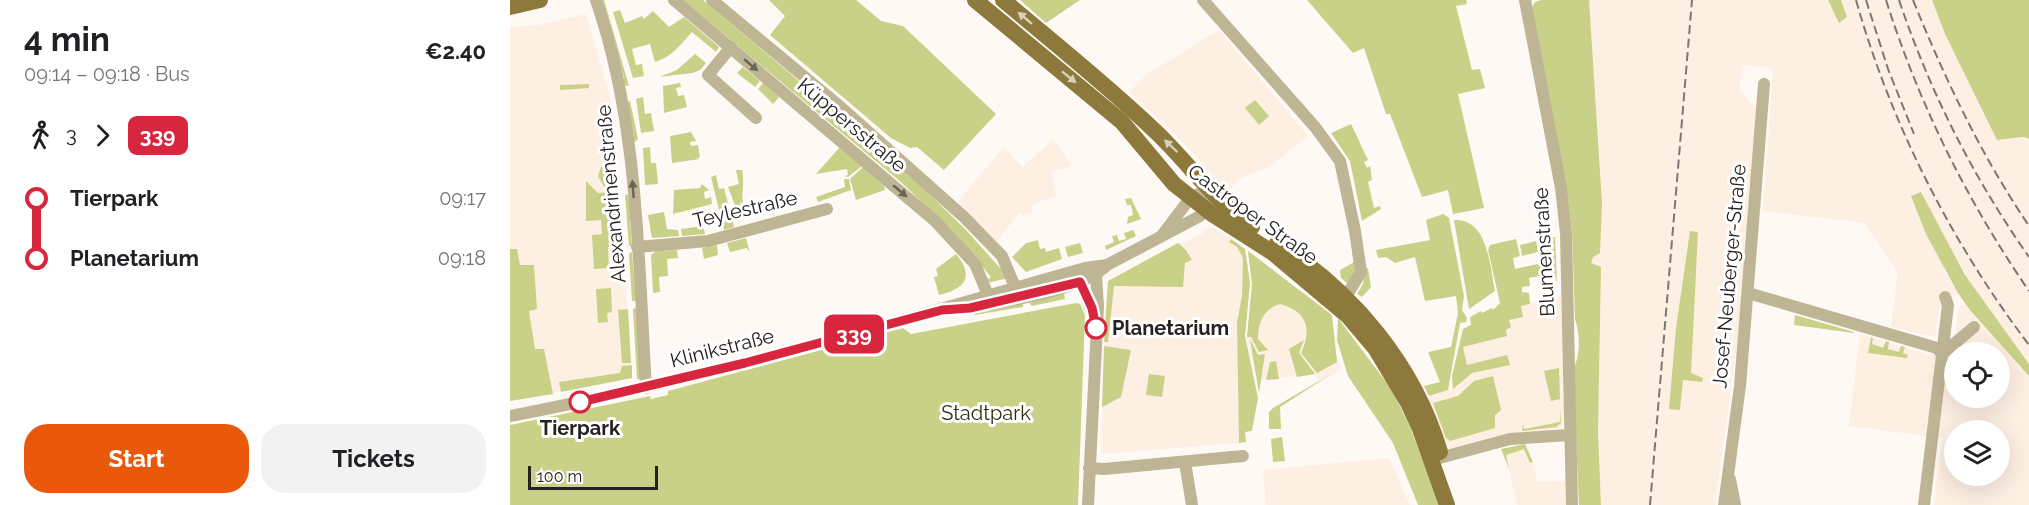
<!DOCTYPE html>
<meta charset="utf-8">
<style>
body{margin:0;font-family:Raleway,sans-serif;background:#f2f2f2;color:#202124;height:100vh;display:flex;flex-direction:column;font-size:22px;white-space:nowrap}
*{box-sizing:border-box;margin:0}
p{font-size:20px;color:#757577}
.icon{flex:none;width:33px;height:33px;fill:none;stroke:currentColor;stroke-width:2;stroke-linecap:round;stroke-linejoin:round}
.map{position:relative;flex:1;overflow:hidden}
.drawer{display:flex;flex-direction:column;background:#fff;width:510px}
.drawer>*{flex:none}
.badge{padding:0 12px;border-radius:9px;font-size:21px;line-height:39px}
.controls{position:absolute;left:1434px;top:342px;display:grid;gap:12px}
.controls a{display:grid;place-items:center;width:66px;height:66px;border-radius:50%;background:#fff;box-shadow:0 6px 24px #0002;font-size:30px}
.scale{position:absolute;left:18px;bottom:15px;width:130px;box-sizing:border-box;padding-left:6px;border:3px solid #24211f;border-top:0;font-size:16px;line-height:21px;white-space:nowrap;color:#24211f;-webkit-text-stroke:4px #fff;paint-order:stroke}
.map>.badge{position:absolute;translate:-50% -50%;box-shadow:0 0 0 3px #fff}
.legs{display:flex;align-items:center;gap:9px;height:66px;padding:0 24px;font-size:20px}
.legs p{margin-inline-start:auto}
.overview{display:flex;align-items:center;justify-content:space-between;height:102px;padding:0 24px}
h1{font-size:33px;font-weight:700;line-height:45px}
.cta{display:flex;gap:12px;margin-top:auto;padding:12px 24px}
.cta a{flex:1;height:69px;border-radius:24px;background:#ea580c;color:#fff;font-size:24px;font-weight:700;line-height:69px;text-align:center}
.cta a+a{background:#f2f2f2;color:#202124}
ul{padding:0 24px;list-style:none}
li{display:flex;align-items:center;gap:21px;height:60px;font-size:22px}
li i{display:grid;place-items:center;width:9px;height:100%;margin:0 8px;background:currentColor}
li i::after{content:'';width:15px;height:15px;margin:-8px;border:4px solid;border-radius:50%;background:#fff}
li p{margin-inline-start:auto}
li:first-child i{background:linear-gradient(#0000 50%,currentColor 0)}
li:last-child i{background:linear-gradient(currentColor 50%,#0000 0)}
main{display:flex;flex:1;min-height:0}
.map>svg:first-child{display:block}
</style>
<main>
<section class="drawer">
<div class="overview"><div><h1>4 min</h1><p>09:14 – 09:18 · Bus</p></div><b>€2.40</b></div>
<div class="legs"><svg class="icon" aria-label="walk" viewBox="0 0 24 24"><circle cx="13" cy="4" r="2"/><path d="M13 8l-2 6 4 7M11 14l-3 7M7 12l3-4h3l4 4"/></svg>3<svg class="icon" aria-label="forward" viewBox="0 0 24 24"><path d="M9 5l7 7-7 7"/></svg><b class="badge" style="background:#d7263d;color:#fff">339</b></div>
<ul>
<li><i style="color:#d7263d"></i><b>Tierpark</b><p>09:17</p></li>
<li><i style="color:#d7263d"></i><b>Planetarium</b><p>09:18</p></li>
</ul>
<div class="cta"><a>Start</a><a>Tickets</a></div>
</section>
<div class="map">
<svg width="1519" height="505" viewBox="0 0 1519 505">
<rect width="100%" height="100%" fill="#fef9f5"/>
<g fill="#fdefe2" fill-rule="evenodd">
<path d="M1079,0H1318L1329,22L1337,17L1331,0H1422L1435,34L1488,140L1512,138L1519,141V364L1455,275L1411,192L1435,272L1448,293L1429,308L1425,337L1381,327L1388,272L1355,223L1253,211L1263,68L1233,65L1229,90L1246,108L1228,335L1205,505H1091L1088,432L1091,268L1081,263L1090,166ZM1180,231L1181,373L1192,378V382L1173,380L1166,328Z"/>
<polygon points="76,14 100,96 105,135 122,378 0,401 0,27 29,25"/>
<polygon points="709,30 798,136 759,167 728,179 718,192 668,137 619,92 636,75"/>
<polygon points="543,139 562,166 541,172 547,196 527,202 522,207 523,213 513,215 510,212 487,241 448,201 494,147 513,167"/>
<polygon points="694,227 706,229 721,239 719,242 727,247 733,258 732,295 727,323 729,443 591,454 598,283 668,243 671,245 693,233"/>
<polygon points="738,251 822,315 822,336 831,371 808,380 805,374 751,380 749,393 737,337 742,284"/>
<polygon points="1053,296 1055,422 1051,428 935,449 918,404 919,396 942,389 942,376 953,329 958,326 962,332 1012,317 1011,306"/>
<path d="M1454,302L1519,376V505H1424L1432,438L1339,426L1350,334L1419,355L1445,335L1449,308ZM1444,352H1490V398H1444ZM1444,430H1490V476H1444Z"/>
<polygon points="1014,448 1020,463 1023,462 1027,482 1055,481 1056,505 1007,505 996,455"/>
<polygon points="879,458 900,505 756,505 753,470"/>
</g>
<g fill="#c9d188">
<polygon points="91,0 94,0 119,86 113,85 111,79 114,78"/>
<polygon points="173,0 193,0 399,174 456,230 499,278 477,283 476,280 481,277 448,237 392,183"/>
<polygon points="259,0 346,0 371,21 393,26 486,114 434,170 407,147 400,148 381,138 260,35 275,16"/>
<polygon points="510,0 570,0 536,23"/>
<polygon points="797,0 956,0 957,4 946,6 962,70 970,69 975,88 948,94 974,208 943,214 938,190 912,197 880,114 876,114 854,48 843,53"/>
<path d="M1031,0H1079L1092,203L1090,253L1083,257L1081,263L1091,267L1088,432L1091,505H1069L1063,369C1071,355 1070,334 1065,319L1062,231L1057,191L1021,9L1025,2Z"/>
<polygon points="1318,0 1331,0 1337,17 1329,23"/>
<polygon points="1422,0 1519,0 1519,139 1513,137 1487,140 1435,34"/>
<path d="M110,10L115,23L132,16L134,19L143,11L159,27L174,17L209,47L206,52L182,32C170,45 162,57 145,62L140,44L122,49L126,65L132,64L134,76L123,78L103,12Z"/>
<polygon points="185,54 196,63 190,70 182,73 149,77 167,70"/>
<polygon points="233,67 250,81 245,87 227,73"/>
<polygon points="170,83 171,87 166,88 168,96 174,95 177,107 154,113 153,86"/>
<polygon points="253,83 269,97 263,104 248,89"/>
<polygon points="79,84 79,88 50,90 50,85"/>
<polygon points="133,97 135,114 141,113 144,131 131,133 126,99"/>
<polygon points="745,100 759,116 749,125 735,108"/>
<polygon points="120,101 128,139 125,142 121,139 124,136 116,103"/>
<polygon points="841,124 858,160 854,162 857,168 860,166 862,180 858,182 864,208 870,206 871,209 852,221 840,161 821,133"/>
<polygon points="181,132 186,141 180,142 181,146 188,145 190,157 187,158 190,159 162,163 160,136"/>
<polygon points="140,147 141,163 146,163 148,184 135,185 133,148"/>
<polygon points="330,147 352,166 338,177 335,176 338,175 337,169 306,174"/>
<polygon points="107,162 109,187 94,187 88,176 91,167"/>
<polygon points="353,167 374,186 375,190 346,200 340,179"/>
<path d="M226,170H232C235,182 231,190 233,202L230,203L233,215L229,216L218,187L229,184Z"/>
<polygon points="206,175 209,189 214,188 218,203 212,204 216,219 222,218 224,227 214,230 201,177"/>
<polygon points="334,179 339,179 341,190 308,202 306,197 335,187"/>
<polygon points="76,181 88,193 109,192 113,245 98,247 99,268 84,269 82,235 92,234 91,220 76,221"/>
<polygon points="192,184 199,190 194,192 195,199 201,197 202,204 163,214 164,190 190,188"/>
<polygon points="1411,192 1455,275 1519,364 1519,376 1460,310 1448,293 1416,234 1401,196"/>
<polygon points="118,194 123,220 120,221 122,246 119,246 115,195"/>
<polygon points="621,198 631,219 617,224 618,217 623,215 621,205 617,205 615,199"/>
<polygon points="154,212 157,229 168,230 169,236 142,238 138,215"/>
<polygon points="933,214 939,218 954,296 952,310 957,318 956,322 950,323 938,390 919,396 914,386 930,382 918,352 941,347 948,313 946,296 915,301 905,257 885,263 876,257 868,258 866,250 920,240 916,220"/>
<path d="M944,220C978,218 980,267 985,291L959,309Z"/>
<polygon points="193,226 195,234 172,236 171,229"/>
<polygon points="623,230 626,236 596,250 595,246 604,242 602,236 607,235 609,241 616,239 614,233"/>
<polygon points="1180,231 1188,232 1181,373 1193,378 1192,382 1173,380 1170,410 1159,409 1166,328"/>
<polygon points="1043,237 1045,237 1047,282 1044,273 1019,278 1020,286 1012,287 1012,292 1019,293 1020,304 1011,306 1013,317 999,320 1001,327 996,330 997,336 953,347 957,365 997,355 1000,365 962,373 943,389 942,376 953,329 961,325 960,317 971,311 972,313 982,308 983,310 990,303 978,250 980,245 1006,239 1010,256 1003,258 1005,269 1042,261 1040,250 1031,252 1029,241 1031,245 1043,242"/>
<polygon points="236,238 240,253 237,248 220,252 217,243"/>
<polygon points="721,239 735,249 740,283 735,336 748,398 742,431 735,432 736,442 729,443 727,323 732,295 733,258 727,247 719,242"/>
<polygon points="528,240 530,249 535,248 536,252 549,248 552,259 516,272 502,257 516,243"/>
<polygon points="1026,241 1028,252 1012,256 1010,245"/>
<polygon points="570,243 573,253 558,257 555,247"/>
<polygon points="668,243 676,250 682,260 675,263 673,287 604,286 598,342 594,342 598,281"/>
<polygon points="207,245 208,255 194,259 192,248"/>
<polygon points="0,249 7,249 10,265 24,265 27,309 19,311 25,349 34,349 43,394 0,401"/>
<polygon points="167,250 168,258 157,259 158,276 149,277 150,292 143,293 141,255 146,251"/>
<path d="M738,251L822,315L827,362L807,373L791,353C803,328 796,311 770,304C753,309 748,323 748,339L758,350L749,352L741,337H737L742,284Z"/>
<polygon points="122,252 126,301 122,301 119,253"/>
<path d="M446,254C465,277 455,289 429,295L424,277L428,276L426,269Z"/>
<polygon points="846,261 846,268 838,284 831,278 830,270"/>
<polygon points="856,268 858,268 861,287 852,297 847,294 853,284"/>
<polygon points="101,288 102,312 97,313 98,322 88,323 86,289"/>
<polygon points="554,293 555,299 522,306 519,303"/>
<polygon points="513,300 513,307 465,315 463,310"/>
<polygon points="566,303 570,304 575,315 568,505 0,505 0,425 140,396 141,399 158,395 158,391 393,328 401,334"/>
<polygon points="126,308 131,379 127,379 123,309"/>
<polygon points="118,309 121,363 112,363 108,310"/>
<polygon points="1285,315 1344,332 1344,333 1284,325"/>
<polygon points="828,318 882,390 900,427 930,505 908,505 883,443 838,376 827,340"/>
<polygon points="1361,337 1363,338 1362,344 1373,348 1376,341 1379,342 1378,349 1389,352 1391,346 1395,347 1393,353 1398,355 1397,358 1358,353"/>
<polygon points="740,339 748,355 755,354 749,393"/>
<polygon points="794,340 789,353 805,374 787,377 779,349"/>
<polygon points="594,346 621,350 611,397 592,407"/>
<polygon points="766,361 769,379 756,380 760,362"/>
<polygon points="122,365 122,378 51,392 49,382 110,373 112,366"/>
<polygon points="1049,368 1050,399 1041,401 1034,371"/>
<polygon points="823,373 770,407 771,429 759,429 759,412 763,408"/>
<polygon points="639,374 655,376 652,397 636,395"/>
<polygon points="983,376 991,410 985,415 985,428 940,441 936,438 923,403 948,396 964,381"/>
<polygon points="1050,409 1051,423 1046,427 1012,431 1013,424 1014,429 1050,422"/>
<polygon points="772,437 775,461 763,462 761,439"/>
<polygon points="1015,444 1023,462 1020,463 1014,449 996,455 999,469 991,449"/>
</g>
<g fill="none" stroke-linecap="round" stroke-linejoin="round">
<g stroke="#beb595" stroke-width="12">
<path d="M86,0C129,124 128,258 136,388"/>
<polyline points="164,0 425,221 465,264 478,295 485,302"/>
<polyline points="202,0 326,103 454,217 492,256 505,287"/>
<polyline points="693,0 805,127 830,161 845,231 851,272 832,303"/>
<polyline points="1015,0 1051,188 1056,233 1062,505"/>
<polyline points="221,47 198,75 246,118"/>
<polyline points="653,234 681,197 700,190"/>
<polyline points="127,247 198,241 317,209"/>
<polyline points="570,282 584,317"/>
<polyline points="1238,293 1427,348 1432,354"/>
<path d="M456,309C494,301 570,292 597,265L690,216L697,203"/>
<polyline points="1432,354 1464,327"/>
<path d="M0,416C195,379 384,322 575,268L597,265"/>
<polyline points="922,460 1000,439 1059,435"/>
<polyline points="675,462 682,505"/>
<polyline points="579,468 594,469 733,456"/>
<polyline points="1220,479 1225,505"/>
<polyline points="578,505 588,306 586,276 581,271"/>
<polyline points="1214,505 1230,386 1254,84"/>
<polyline points="1414,505 1438,305 1435,297"/>
</g>
<g stroke="#8c793b" stroke-width="16">
<polyline points="465,0 612,122 664,184 702,214 763,253 838,316 865,348 898,403 910,429 937,505"/>
<path d="M493,0C544,43 597,85 645,131C679,163 704,201 742,227"/>
<polyline points="0,7 30,0"/>
<path d="M767,243C843,292 904,364 930,452"/>
</g>
<g stroke="#7b7774" stroke-width="2" stroke-dasharray="9 4.5" stroke-linecap="butt">
<path d="M1346,0C1381,124 1441,242 1519,345"/>
<polyline points="1356,0 1378,69 1404,134"/>
<path d="M1376,0C1409,104 1457,201 1519,291"/>
<path d="M1389,0C1420,92 1463,177 1519,257"/>
<path d="M1403,0C1435,79 1471,155 1519,226"/>
<polyline points="1140,505 1182,0"/>
</g>
</g>
<defs><path id="oneway-solid" d="M-6-.8H1V-3.2L6.5 0L1 3.2V.8H-6Z" transform="scale(1.5)"/></defs>
<g fill="#d7d0ba">
<use href="#oneway-solid" transform="translate(515 18) rotate(-140)"/>
<use href="#oneway-solid" transform="translate(559 77) rotate(39)"/>
<use href="#oneway-solid" transform="translate(661 146) rotate(-136)"/>
</g>
<g fill="#696454">
<use href="#oneway-solid" transform="translate(241 65) rotate(40)"/>
<use href="#oneway-solid" transform="translate(123 189) rotate(-94)"/>
<use href="#oneway-solid" transform="translate(390 191) rotate(40)"/>
</g>
<g fill="none" stroke-linecap="round" stroke-linejoin="round">
<g stroke="#fff" stroke-width="14">
<polyline id="line-1" points="70,402 235,363 432,310 460,308 570,282 582,308 586,328"/>
</g>
<use href="#line-1" stroke="#d7263d" stroke-width="9"/>
</g>
<g fill="#fff" stroke="#d7263d" stroke-width="3">
<circle cx="586" cy="328" r="10"/>
<circle cx="70" cy="402" r="10"/>
</g>
<g text-anchor="middle" dominant-baseline="central" stroke-width="6" stroke-linejoin="round" paint-order="stroke">
<g font-size="20" fill="#24211f" stroke="#fff">
<text transform="translate(342 125) rotate(40)">Küppersstraße</text>
<text transform="translate(101 194) rotate(-95)">Alexandrinenstraße</text>
<text transform="translate(235 209) rotate(-13)">Teylestraße</text>
<text transform="translate(743 214) rotate(36)">Castroper Straße</text>
<text transform="translate(1034 252) rotate(-93)">Blumenstraße</text>
<text transform="translate(1219 276) rotate(-85)">Josef-Neuberger-Straße</text>
<text transform="translate(212 348) rotate(-14)">Klinikstraße</text>
</g>
<g font-size="20" font-weight="bold" fill="#24211f" stroke="#fff" text-anchor="start">
<text x="602" y="328">Planetarium</text>
<text x="70" y="428" text-anchor="middle">Tierpark</text>
</g>
<g font-size="20" fill="#2c2f0d" stroke="#fff">
<text x="476" y="413">Stadtpark</text>
</g>
</g>
</svg>
<div class="controls">
<a><svg class="icon" aria-label="locate" viewBox="0 0 24 24"><circle cx="12" cy="12" r="6"/><path d="M12 2v4M12 18v4M2 12h4M18 12h4"/></svg></a>
<a><svg class="icon" aria-label="layers" viewBox="0 0 24 24"><path d="M12 4l9 5-9 5-9-5zM3 14l9 5 9-5"/></svg></a>
</div>
<div class="scale">100 m</div>
<b class="badge" style="left:344px;top:334px;background:#d7263d;color:#fff">339</b>
</div>
</main>
